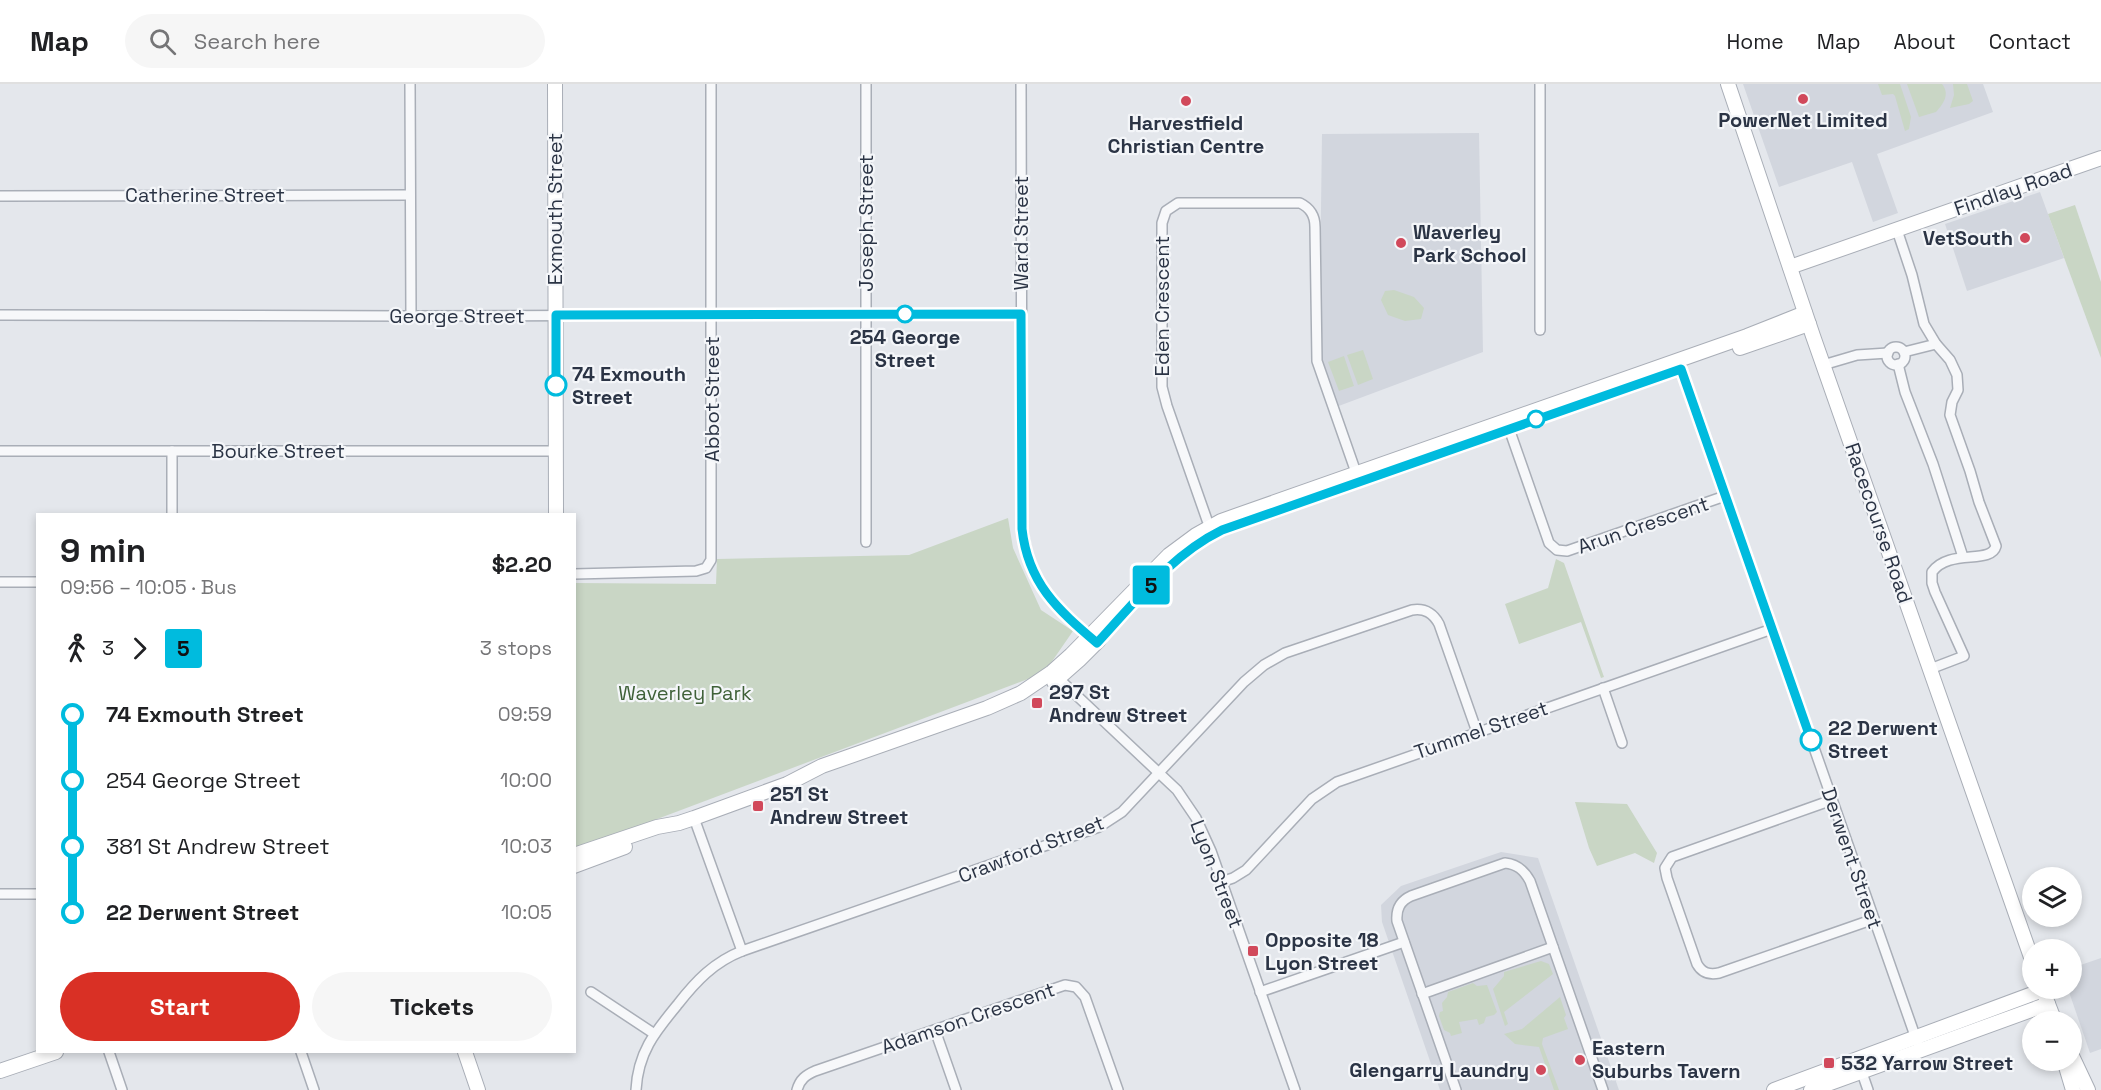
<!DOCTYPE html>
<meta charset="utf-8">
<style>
body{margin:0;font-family:"Space Grotesk",sans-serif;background:#f6f6f6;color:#202124;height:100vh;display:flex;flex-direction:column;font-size:22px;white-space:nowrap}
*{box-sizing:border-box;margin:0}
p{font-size:20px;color:#757577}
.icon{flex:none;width:33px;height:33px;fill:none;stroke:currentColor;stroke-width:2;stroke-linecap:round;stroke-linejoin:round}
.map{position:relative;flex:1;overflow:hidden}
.panel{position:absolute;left:36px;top:429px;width:540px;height:540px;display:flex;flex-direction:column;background:#fff;border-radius:0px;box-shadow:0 3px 9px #0003}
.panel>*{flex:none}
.badge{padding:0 12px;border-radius:4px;font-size:21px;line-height:39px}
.tools{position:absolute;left:2022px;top:783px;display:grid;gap:12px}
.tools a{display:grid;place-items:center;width:60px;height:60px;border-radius:50%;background:#fff;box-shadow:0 3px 9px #0003;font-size:30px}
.map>.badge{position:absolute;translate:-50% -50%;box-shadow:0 0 0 3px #fff}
.legs{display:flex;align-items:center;gap:9px;height:66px;padding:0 24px;font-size:20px}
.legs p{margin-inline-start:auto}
.summary{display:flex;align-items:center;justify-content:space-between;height:102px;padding:0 24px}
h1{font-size:33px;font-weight:800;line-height:45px}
.primary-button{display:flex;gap:12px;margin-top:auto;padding:12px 24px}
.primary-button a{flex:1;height:69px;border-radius:36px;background:#d93025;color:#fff;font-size:24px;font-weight:800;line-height:69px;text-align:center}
.primary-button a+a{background:#f6f6f6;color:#202124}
ul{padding:0 24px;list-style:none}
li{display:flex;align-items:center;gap:21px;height:66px;font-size:22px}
li i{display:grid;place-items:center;width:9px;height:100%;margin:0 8px;background:currentColor}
li i::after{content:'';width:15px;height:15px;margin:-8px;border:4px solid;border-radius:50%;background:#fff}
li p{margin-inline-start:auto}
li:first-child i{background:linear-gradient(#0000 50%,currentColor 0)}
li:last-child i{background:linear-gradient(currentColor 50%,#0000 0)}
header{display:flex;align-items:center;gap:36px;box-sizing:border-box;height:84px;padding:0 30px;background:#fff;border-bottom:2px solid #e0e0e0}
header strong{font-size:28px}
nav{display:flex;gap:33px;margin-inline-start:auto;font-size:21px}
.search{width:420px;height:54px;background:#f6f6f6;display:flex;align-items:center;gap:15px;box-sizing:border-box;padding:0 21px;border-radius:33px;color:#757577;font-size:22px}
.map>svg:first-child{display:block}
</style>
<header>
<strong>Map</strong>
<div class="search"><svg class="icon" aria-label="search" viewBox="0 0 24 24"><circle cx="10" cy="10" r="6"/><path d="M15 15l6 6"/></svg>Search here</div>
<nav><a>Home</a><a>Map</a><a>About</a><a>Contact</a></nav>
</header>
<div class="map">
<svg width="2101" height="1006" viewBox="0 0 2101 1006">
<rect width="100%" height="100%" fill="#e4e7ec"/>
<g fill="#d2d6de">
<polygon points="1743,0 1983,0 1993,28 1877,70 1898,129 1873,138 1852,78 1779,103"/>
<polygon points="1479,49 1483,268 1336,323 1319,274 1322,50"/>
<polygon points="2040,108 2064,174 1967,207 1945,140"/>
<polygon points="1501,768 1538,774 1619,1006 1440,1006 1382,838 1381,821 1401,802"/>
<polygon points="2101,874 2101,965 2090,969 2068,905 2072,904 2072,884"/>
</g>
<g fill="#c9d6c5">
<polygon points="1878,0 1900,0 1911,33 1909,45 1905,47 1895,12 1893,10 1882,11"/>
<path d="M1907,0H1942C1950,10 1944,19 1936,28L1919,33Z"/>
<polygon points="1953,0 1967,0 1973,17 1969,20 1950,24 1954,11"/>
<polygon points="2075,121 2101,198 2101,274 2048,130"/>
<polygon points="1394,206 1414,213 1424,224 1421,235 1405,237 1388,231 1381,216 1385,207"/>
<polygon points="1363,266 1373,295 1358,301 1347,271"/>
<polygon points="1344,272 1354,302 1339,307 1328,278"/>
<polygon points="1008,434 1013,464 1041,526 1073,547 1044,589 575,766 575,499 716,500 717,475 909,471"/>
<polygon points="1556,475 1564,479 1604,593 1601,594 1581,538 1519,560 1505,520 1548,504"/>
<polygon points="1575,718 1627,720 1657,769 1654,779 1635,769 1597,782 1589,764"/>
<polygon points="1541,877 1549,880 1553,890 1504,928 1508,940 1505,942 1493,905 1504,892 1504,888"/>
<polygon points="1473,899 1477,902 1487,901 1497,928 1494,931 1486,933 1484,939 1479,941 1477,935 1459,938 1462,949 1451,952 1450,949 1444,946 1439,932 1440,928 1443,927 1442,919 1447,913 1448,908"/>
<polygon points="1560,913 1566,931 1564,934 1568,945 1543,954 1542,960 1559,1006 1554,1006 1539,963 1515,960 1504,950 1522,945"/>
</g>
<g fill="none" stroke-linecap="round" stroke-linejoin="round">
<g stroke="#a9aeb7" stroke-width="12">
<g id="street">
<polyline points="410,0 411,232"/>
<polyline points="866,0 866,458"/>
<path d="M1021,0L1022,429C1023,493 1047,515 1092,555"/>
<polyline points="1540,0 1540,246"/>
<polyline points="0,112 410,111"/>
<path d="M1897,146L1912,191L1924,240L1936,260L1950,276L1957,291L1958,306L1952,318L1950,331L1970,387L1979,418L1996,462C1991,481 1949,464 1932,488V499L1935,508L1964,572L1930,585"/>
<polyline points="0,231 411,232 1021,230"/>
<circle cx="1896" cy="272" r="9"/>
<polyline points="1904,268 1936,260"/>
<polyline points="1678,276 1920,966"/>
<polyline points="1898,280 1905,308 1933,380 1963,473"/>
<polyline points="1823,281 1857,271 1888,269"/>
<polyline points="1506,336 1549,459 1557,466 1567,467 1725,412"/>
<polyline points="0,367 556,367"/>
<polyline points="172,367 172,430"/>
<path d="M1214,450L1207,436L1167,322L1162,303V139L1166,127L1178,119H1300C1310,124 1315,131 1315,143L1317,277L1359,397"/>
<polyline points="574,490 696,487 706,484 711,476 711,0"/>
<polyline points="0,498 38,498"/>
<polyline points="1056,592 1177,706 1196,734 1211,767 1295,1006"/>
<polyline points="1603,604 1622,659"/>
<path d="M1832,716L1672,773L1665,784L1667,794L1697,880C1702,889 1709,891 1719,889L1874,835"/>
<polyline points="694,734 742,867"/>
<polyline points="1221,798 1233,794 1246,786 1312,715 1337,698 1772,545"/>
<polyline points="0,810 38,810"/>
<polyline points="591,908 653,949"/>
<polyline points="1260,908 1404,858"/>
<polyline points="1422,910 1553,863"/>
<polyline points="935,946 956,1006"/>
<polyline points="109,968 122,1006"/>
<polyline points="301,968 314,1006"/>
<polyline points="1860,983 1868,1006"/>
<path d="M636,1006C638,968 655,948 678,920C696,897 714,878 742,867L1099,743L1122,728L1244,598L1264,581L1285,569L1412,526C1425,524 1433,529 1439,540L1477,648"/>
<path d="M797,1006C800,995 806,991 815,987L1065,901L1076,903L1085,913L1118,1006"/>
<path d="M1456,1006L1397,837C1396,825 1400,817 1411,812L1505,779C1517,780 1524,786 1530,797L1603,1006"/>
</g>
</g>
<g stroke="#a9aeb7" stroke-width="16">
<g id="secondary">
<polyline points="555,0 556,430"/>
<polyline points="1728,0 1813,252 2032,876"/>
<polyline points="1790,183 2101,74"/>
<polyline points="1740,264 1809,240"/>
<polyline points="1054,598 1079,576 1099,556"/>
<polyline points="574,771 657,743 679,739 694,734 787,700 822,682 987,624 1021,609 1052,588 1071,571 1169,471 1196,451 1221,437 1747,252 1805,229"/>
<polyline points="574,782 625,763"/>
<polyline points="2045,912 2055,938"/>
<polyline points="465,968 478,1006"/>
<polyline points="2072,972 2088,1006"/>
<polyline points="2064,976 2073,1006"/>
<polyline points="0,987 56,968"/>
<polyline points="1774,1006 2043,906"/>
<polyline points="1811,1006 2048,920"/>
</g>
</g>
<use href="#street" stroke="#f7f8fa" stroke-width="9"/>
<use href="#secondary" stroke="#fff" stroke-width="14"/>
</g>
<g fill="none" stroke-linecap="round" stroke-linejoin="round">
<g stroke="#fff" stroke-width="14">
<path id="line-1" d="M556,301V231L1021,230L1022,445C1028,499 1057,525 1097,559C1135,518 1171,471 1222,446L1681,285L1811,656"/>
</g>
<use href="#line-1" stroke="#00bbde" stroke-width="9"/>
</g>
<g fill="#d1495b" stroke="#f4f6f9" stroke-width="2">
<circle cx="1803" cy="15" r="6"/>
<circle cx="1186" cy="17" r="6"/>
<circle cx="2025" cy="154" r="6"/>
<circle cx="1401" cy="159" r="6"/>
<rect x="1031" y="613" width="12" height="12" rx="3"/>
<rect x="752" y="716" width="12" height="12" rx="3"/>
<rect x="1247" y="861" width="12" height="12" rx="3"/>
<circle cx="1580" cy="976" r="6"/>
<rect x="1823" y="973" width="12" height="12" rx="3"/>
<circle cx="1541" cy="986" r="6"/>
</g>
<g fill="#fff" stroke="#00bbde" stroke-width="3">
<circle cx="905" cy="230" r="8"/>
<circle cx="556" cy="301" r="10"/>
<circle cx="1536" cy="335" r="8"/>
<circle cx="1811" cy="656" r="10"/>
</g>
<g text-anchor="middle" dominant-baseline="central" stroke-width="4.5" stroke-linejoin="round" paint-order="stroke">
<g font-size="20" font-weight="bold" fill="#2b3445" stroke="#f4f6f9" text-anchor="start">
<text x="1803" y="36" text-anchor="middle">PowerNet Limited</text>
<text x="1186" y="39" text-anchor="middle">Harvestfield<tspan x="1186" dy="23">Christian Centre</tspan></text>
<text x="1413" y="148">Waverley<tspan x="1413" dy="23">Park School</tspan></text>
<text x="2013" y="154" text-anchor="end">VetSouth</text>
<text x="1049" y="608">297 St<tspan x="1049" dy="23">Andrew Street</tspan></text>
<text x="770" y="710">251 St<tspan x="770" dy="23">Andrew Street</tspan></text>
<text x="1265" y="856">Opposite 18<tspan x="1265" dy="23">Lyon Street</tspan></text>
<text x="1592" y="964">Eastern<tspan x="1592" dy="23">Suburbs Tavern</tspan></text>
<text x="1841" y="979">532 Yarrow Street</text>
<text x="1529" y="986" text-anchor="end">Glengarry Laundry</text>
</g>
<g font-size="20" fill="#2b3445" stroke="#f4f6f9">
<text transform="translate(2013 105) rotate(-19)">Findlay Road</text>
<text x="205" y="111">Catherine Street</text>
<text transform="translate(555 125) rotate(-90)">Exmouth Street</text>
<text transform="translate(866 139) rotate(-90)">Joseph Street</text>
<text transform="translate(1021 149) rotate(-90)">Ward Street</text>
<text transform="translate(1162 222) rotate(-90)">Eden Crescent</text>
<text x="457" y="232">George Street</text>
<text transform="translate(712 315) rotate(-90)">Abbot Street</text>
<text x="278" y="367">Bourke Street</text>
<text transform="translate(1879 439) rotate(71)">Racecourse Road</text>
<text transform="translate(1643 441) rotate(-19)">Arun Crescent</text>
<text transform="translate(1481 646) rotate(-19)">Tummel Street</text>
<text transform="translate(1031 765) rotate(-21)">Crawford Street</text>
<text transform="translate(1852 774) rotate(71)">Derwent Street</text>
<text transform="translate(1217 790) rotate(69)">Lyon Street</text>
<text transform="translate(968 934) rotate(-19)">Adamson Crescent</text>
</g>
<g font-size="20" font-weight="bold" fill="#2b3445" stroke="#f4f6f9" text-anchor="start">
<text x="905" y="253" text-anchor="middle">254 George<tspan x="905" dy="23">Street</tspan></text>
<text x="572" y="290">74 Exmouth<tspan x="572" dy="23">Street</tspan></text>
<text x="1828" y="644">22 Derwent<tspan x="1828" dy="23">Street</tspan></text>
</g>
<g font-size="20" fill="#3f6138" stroke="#f4f6f9">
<text x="685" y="609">Waverley Park</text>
</g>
</g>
</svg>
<div class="tools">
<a><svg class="icon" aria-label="layers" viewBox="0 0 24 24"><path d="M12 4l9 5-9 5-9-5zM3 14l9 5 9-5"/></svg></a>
<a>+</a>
<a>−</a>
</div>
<b class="badge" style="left:1151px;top:501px;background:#00bbde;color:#111">5</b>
<section class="panel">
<div class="summary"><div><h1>9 min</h1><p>09:56 – 10:05 · Bus</p></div><b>$2.20</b></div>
<div class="legs"><svg class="icon" aria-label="walk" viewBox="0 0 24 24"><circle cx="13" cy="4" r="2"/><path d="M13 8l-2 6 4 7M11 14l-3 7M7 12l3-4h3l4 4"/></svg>3<svg class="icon" aria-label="forward" viewBox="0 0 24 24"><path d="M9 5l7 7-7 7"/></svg><b class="badge" style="background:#00bbde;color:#111">5</b><p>3 stops</p></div>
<ul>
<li><i style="color:#00bbde"></i><b>74 Exmouth Street</b><p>09:59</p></li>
<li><i style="color:#00bbde"></i><span>254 George Street</span><p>10:00</p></li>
<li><i style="color:#00bbde"></i><span>381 St Andrew Street</span><p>10:03</p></li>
<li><i style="color:#00bbde"></i><b>22 Derwent Street</b><p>10:05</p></li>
</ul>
<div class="primary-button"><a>Start</a><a>Tickets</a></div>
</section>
</div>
